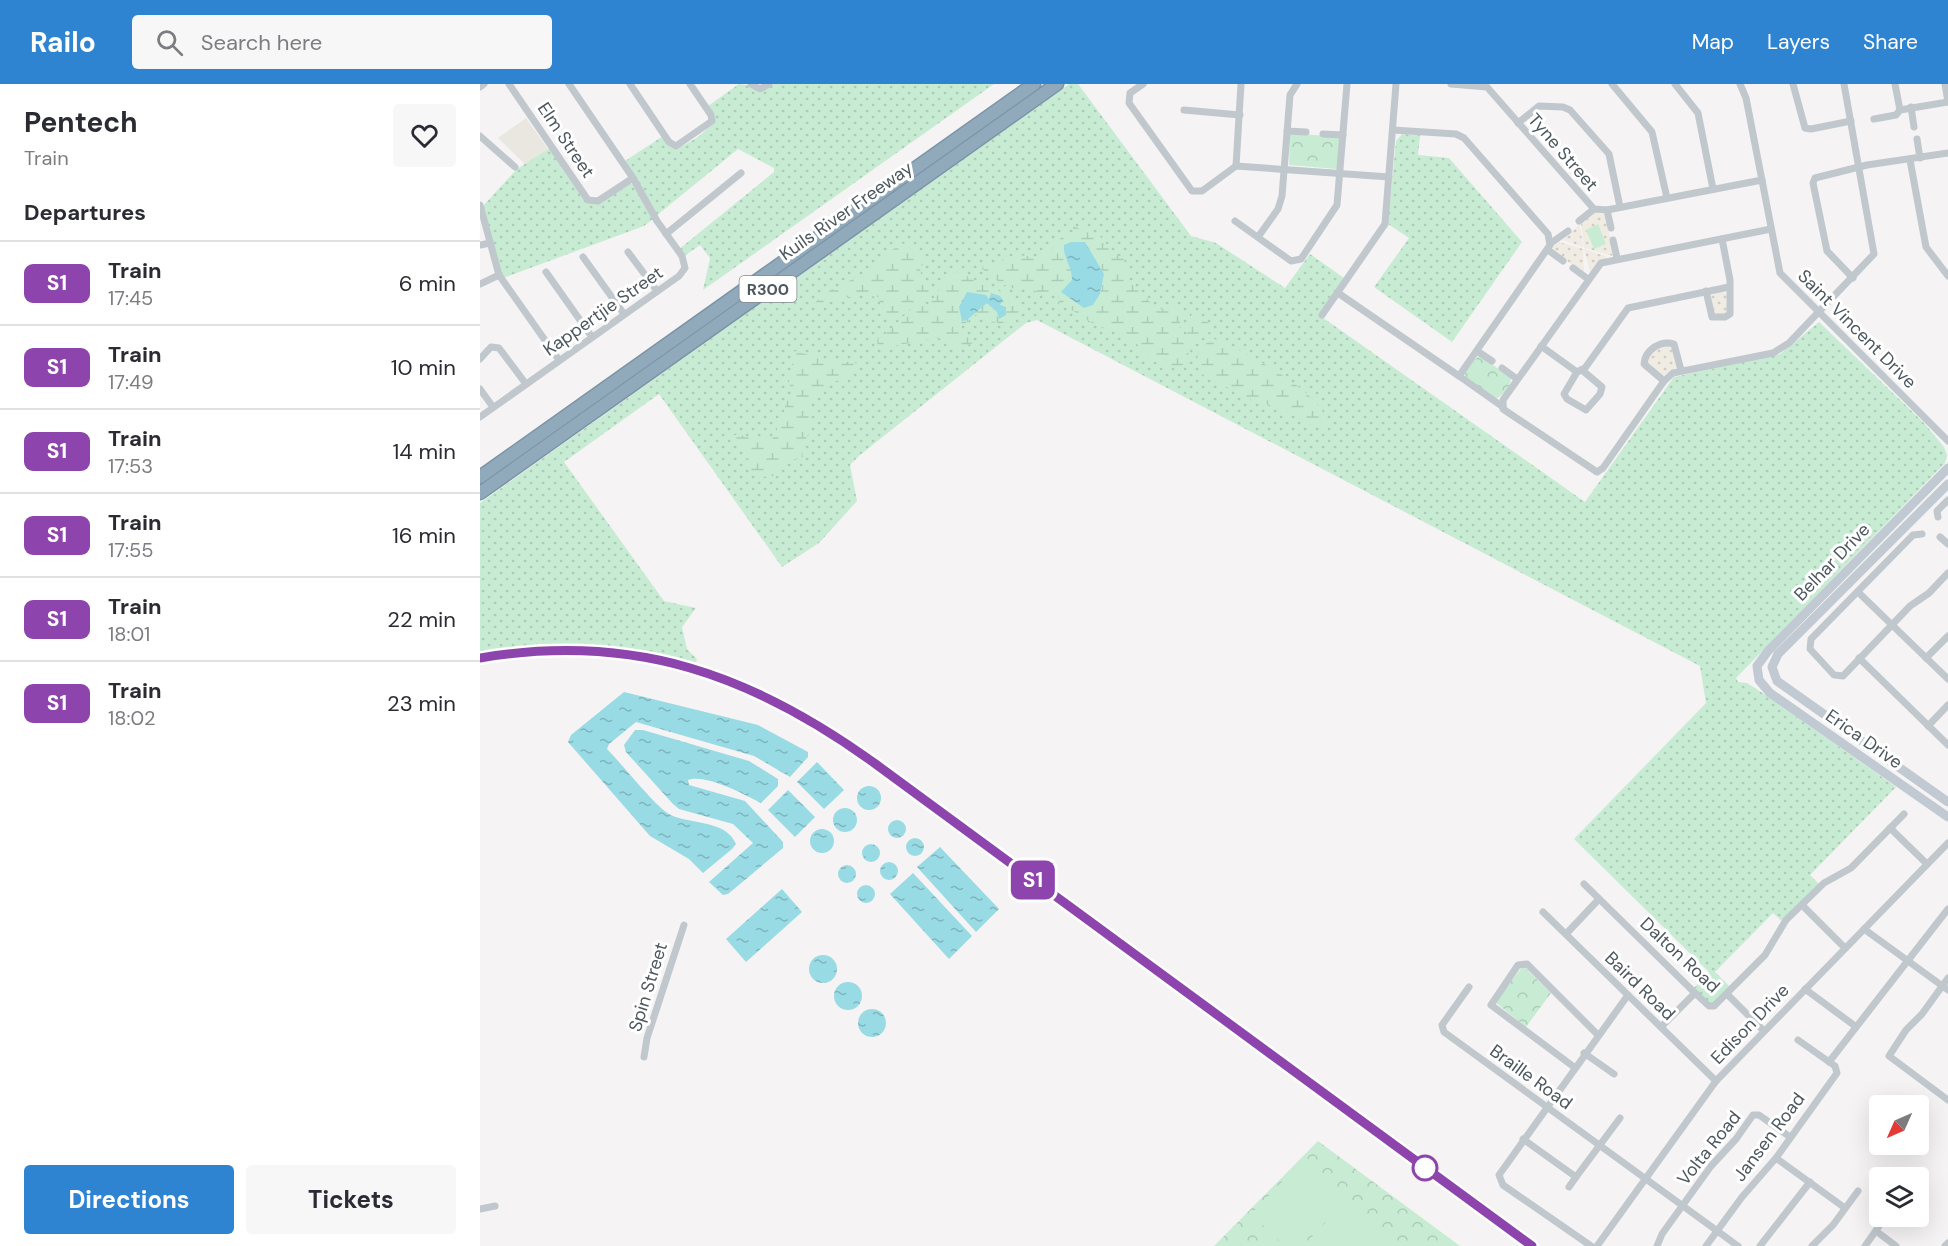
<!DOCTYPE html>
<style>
body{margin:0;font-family:"DM Sans",sans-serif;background:#f7f7f7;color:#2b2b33;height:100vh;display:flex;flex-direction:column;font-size:22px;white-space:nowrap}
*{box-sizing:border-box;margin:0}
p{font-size:20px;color:#7c7c81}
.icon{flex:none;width:33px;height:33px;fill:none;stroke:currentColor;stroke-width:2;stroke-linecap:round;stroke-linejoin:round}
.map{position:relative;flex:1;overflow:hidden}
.details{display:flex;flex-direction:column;background:#fff;width:480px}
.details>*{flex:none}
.badge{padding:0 12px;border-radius:9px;font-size:21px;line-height:39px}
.needle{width:39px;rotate:225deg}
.tools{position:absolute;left:1389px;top:1011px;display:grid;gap:12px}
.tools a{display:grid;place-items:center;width:60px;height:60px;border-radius:6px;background:#fff;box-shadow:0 6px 24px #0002;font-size:30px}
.map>.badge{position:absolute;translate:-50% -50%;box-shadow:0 0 0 3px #fff}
h2{padding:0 24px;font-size:22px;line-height:54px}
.round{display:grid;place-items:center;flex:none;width:63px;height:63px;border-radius:6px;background:#f7f7f7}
.headline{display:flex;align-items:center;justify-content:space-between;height:102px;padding:0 24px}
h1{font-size:28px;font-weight:700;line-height:45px}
.action{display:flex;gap:12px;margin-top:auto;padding:12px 24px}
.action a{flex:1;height:69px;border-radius:6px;background:#2f84d2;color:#fff;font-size:24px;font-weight:700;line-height:69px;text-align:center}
.action a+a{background:#f7f7f7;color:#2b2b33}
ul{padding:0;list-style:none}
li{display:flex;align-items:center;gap:18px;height:84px;padding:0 24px;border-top:2px solid #e1e1e2}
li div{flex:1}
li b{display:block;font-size:22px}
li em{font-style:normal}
li .badge{min-width:66px;font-weight:700;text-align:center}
header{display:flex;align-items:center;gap:36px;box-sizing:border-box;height:84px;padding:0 30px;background:#2f84d2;color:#fff}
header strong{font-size:28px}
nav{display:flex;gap:33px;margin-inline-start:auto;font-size:21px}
.search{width:420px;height:54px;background:#f7f7f7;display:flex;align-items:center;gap:15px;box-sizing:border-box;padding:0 21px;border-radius:6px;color:#7c7c81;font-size:22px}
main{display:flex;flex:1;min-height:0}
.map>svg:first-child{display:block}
</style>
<header>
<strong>Railo</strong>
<div class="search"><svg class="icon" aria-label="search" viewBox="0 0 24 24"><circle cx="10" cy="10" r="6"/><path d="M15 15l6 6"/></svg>Search here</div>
<nav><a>Map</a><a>Layers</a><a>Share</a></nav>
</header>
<main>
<section class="details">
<div class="headline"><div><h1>Pentech</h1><p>Train</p></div><a class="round"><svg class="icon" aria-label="heart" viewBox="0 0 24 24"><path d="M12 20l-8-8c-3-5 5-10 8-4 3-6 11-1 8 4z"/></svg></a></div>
<h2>Departures</h2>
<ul>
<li><span class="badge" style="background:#8e44ad;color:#fff">S1</span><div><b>Train</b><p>17:45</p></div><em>6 min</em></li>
<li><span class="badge" style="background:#8e44ad;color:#fff">S1</span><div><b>Train</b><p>17:49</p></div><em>10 min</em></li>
<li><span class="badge" style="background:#8e44ad;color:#fff">S1</span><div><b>Train</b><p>17:53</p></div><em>14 min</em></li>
<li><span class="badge" style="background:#8e44ad;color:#fff">S1</span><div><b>Train</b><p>17:55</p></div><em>16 min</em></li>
<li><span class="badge" style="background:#8e44ad;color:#fff">S1</span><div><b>Train</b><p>18:01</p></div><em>22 min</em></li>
<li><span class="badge" style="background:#8e44ad;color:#fff">S1</span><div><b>Train</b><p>18:02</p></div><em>23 min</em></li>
</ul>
<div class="action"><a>Directions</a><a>Tickets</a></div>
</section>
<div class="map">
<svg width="1468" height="1162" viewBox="0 0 1468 1162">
<defs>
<pattern id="grass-dots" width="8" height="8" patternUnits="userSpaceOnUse" patternTransform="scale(1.5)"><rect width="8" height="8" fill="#c7ecd3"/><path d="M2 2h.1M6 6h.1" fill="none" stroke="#adccb8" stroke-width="1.8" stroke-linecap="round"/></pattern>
<pattern id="wetland-marsh" width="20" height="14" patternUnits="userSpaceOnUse" patternTransform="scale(1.5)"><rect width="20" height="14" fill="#c7ecd3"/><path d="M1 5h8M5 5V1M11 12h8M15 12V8" fill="none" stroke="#adccb8"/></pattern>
<pattern id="sand-dots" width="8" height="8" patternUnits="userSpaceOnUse" patternTransform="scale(1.5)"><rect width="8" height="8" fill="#f0ebe3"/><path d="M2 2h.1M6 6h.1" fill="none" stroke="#cfccc5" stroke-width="1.8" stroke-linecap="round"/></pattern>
<pattern id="park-crowns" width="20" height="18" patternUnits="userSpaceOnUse" patternTransform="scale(1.5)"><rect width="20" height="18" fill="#c7ecd3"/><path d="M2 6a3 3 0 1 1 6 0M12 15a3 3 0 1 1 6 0" fill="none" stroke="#adccb8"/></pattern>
<pattern id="water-ripples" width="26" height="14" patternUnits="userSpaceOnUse" patternTransform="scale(1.5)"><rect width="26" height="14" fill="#99dbe4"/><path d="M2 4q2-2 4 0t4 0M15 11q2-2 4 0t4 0" fill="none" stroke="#7fb4bc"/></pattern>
</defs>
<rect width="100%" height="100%" fill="#f5f3f3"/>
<polygon fill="#eae7e1" points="46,34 68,65 46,81 18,54"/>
<g fill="url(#grass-dots)">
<path d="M259,0L287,4L293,0H514L223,206L230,174L220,161L203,173L198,166L294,88V84L258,65L176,132L145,77L183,52L199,63C212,58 227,48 234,36L228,22Z"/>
<path d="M589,0H598L711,152L736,159L805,204L830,170L864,194L839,231L1105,418L1194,293L1300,270L1339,238L1444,339L1464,363L1467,371L1465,379L1256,594L1258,598L1267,599L1284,610L1416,703L1330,791L1339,800L1302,837L1293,829L1235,888L1251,904L1232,921L1214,904L1229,888L1094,755L1226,619L1220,582L557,236L546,239L380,371L370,381L377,417L339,459L302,483L179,310L84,378L184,517L216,524L202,543L207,565L217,575L215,582C143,564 73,561 0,572V419Z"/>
<polygon points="922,50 940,51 938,71 969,74 1042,158 972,258 894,203 929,154 908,140 916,57"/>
<polygon points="70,64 110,119 118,120 149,100 153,100 173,135 164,142 23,194 3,122 37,85"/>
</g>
<g fill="url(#wetland-marsh)" fill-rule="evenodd">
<path d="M593,142L619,151L634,169L644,175L649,197L674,222L682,225L691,221L701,229L699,252L706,253L711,239V231L714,230L732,241V247C712,254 710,270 700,286L679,280L665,272L658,261L631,245L620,244L587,223H580L577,208L562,210L544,202L537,206L522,200L502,185L504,179H514L535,171L557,173L570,167L585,149L593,148ZM591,158H605C610,164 611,169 614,175C628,199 626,213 598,221L581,208L592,196V183L584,171Z"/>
<polygon points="422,159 441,172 445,178 440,184 443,200 450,209 414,238 405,235 398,213 383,211 355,215 338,224 335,219 342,211 398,182 412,166"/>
<path d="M478,188L536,215L542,224L532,235L519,241L517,238L509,239L498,229L481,243L493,259L477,265L464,255L456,254L398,265L397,256L440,223L450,220L466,194L471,189ZM492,208L506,211L509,215L511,210L526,223L518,232L510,220L504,219L487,235L480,220L485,212Z"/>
<path d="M734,255C758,263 848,311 846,339L841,343C820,340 802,319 779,320L720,289C714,271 718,263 734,255Z"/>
<path d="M314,267L329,271L337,270L349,278L360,275L367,278L374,276L376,280L387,278L369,288L364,296L348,298L331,318V344L321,365L323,373L309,377L299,386V392L277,393L267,385L266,372L253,357V351C267,350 279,356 292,355L297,348V339L304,333L305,320L312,310L307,289L313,286L311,273Z"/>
</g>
<g fill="url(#sand-dots)">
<polygon points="1115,128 1126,131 1133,172 1104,164 1101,139"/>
<polygon points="1099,141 1100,143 1103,163 1083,156"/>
<polygon points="1079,158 1103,165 1104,189 1073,167 1072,163"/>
<polygon points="1104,165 1125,172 1127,174 1117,179 1110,188"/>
<polygon points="1242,207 1247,211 1247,230 1234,231 1229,212"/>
<polygon points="1192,261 1197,283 1183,292 1167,281 1167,275 1175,265"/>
</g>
<g fill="url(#park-crowns)">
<polygon points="810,49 860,53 857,85 809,81"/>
<path d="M999,271L1031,294C1031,302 1023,312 1015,315L985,293L984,289Z"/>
<polygon points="1043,882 1071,909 1046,943 1015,918"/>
<polygon points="838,1057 980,1162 734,1162"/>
</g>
<g fill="#c7ecd3">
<polygon points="1118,140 1126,160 1114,165 1106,146"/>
<polygon points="826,1073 864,1109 813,1162 805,1162 771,1130"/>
<polygon points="869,1114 906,1150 895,1162 823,1162"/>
</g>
<g fill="url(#water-ripples)">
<path d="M591,158H605L624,190L620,210L613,221L604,224L581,208L592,196C592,182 583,174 584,161Z"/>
<polygon points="487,208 506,211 509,215 511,209 520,212 523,216 520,221 526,223 526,231 519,235 517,228 507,219 487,236 482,237 479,223"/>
<path d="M144,608L278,641L328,668V673L310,693L274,672L156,638L129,660L127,665C141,679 175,722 189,730C209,741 246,735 256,760L252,765L223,789L209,775L170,752L88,658L91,651Z"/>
<path d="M155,646H163L269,677L298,695V702L281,719C266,711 225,689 208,696L209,701L265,717L303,758V764L248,810L243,811L229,798L273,759L253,740L199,725L193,720L146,668L144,661Z"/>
<polygon points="337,678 364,706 344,725 317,698"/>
<circle cx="389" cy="714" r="12"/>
<polygon points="308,706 335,733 315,753 288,726"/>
<circle cx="365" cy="736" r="12"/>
<circle cx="417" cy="745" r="9"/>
<circle cx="342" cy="757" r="12"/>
<circle cx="435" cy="763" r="9"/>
<circle cx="391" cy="769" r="9"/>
<polygon points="460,763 519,825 496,848 437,783"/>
<circle cx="409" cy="787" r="9"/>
<circle cx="367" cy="790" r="9"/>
<polygon points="433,789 492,852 469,875 410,810"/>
<circle cx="386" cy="810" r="9"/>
<polygon points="302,805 322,828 266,878 246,855"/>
<circle cx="343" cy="885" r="14"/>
<circle cx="368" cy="912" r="14"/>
<circle cx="392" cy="939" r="14"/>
</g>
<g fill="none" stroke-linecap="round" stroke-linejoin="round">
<g stroke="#7b94a7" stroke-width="15">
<g id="motorway">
<polyline points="0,393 554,0"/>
<polyline points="0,409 577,0"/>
</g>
</g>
<g stroke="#c0c8cd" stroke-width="7">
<polyline points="29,0 108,116 118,117 153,94"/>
<polyline points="150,0 189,58 196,62 232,37 231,31 210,0"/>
<polyline points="271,0 280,5 289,0"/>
<polyline points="663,0 650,9 649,19 712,107 722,107 756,82"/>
<polyline points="971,0 1007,3 1114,125 1127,126 1282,96"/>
<polyline points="1132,0 1172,48 1187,114"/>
<polyline points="1195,0 1218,29 1233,105"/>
<polyline points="1260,0 1266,14 1300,189 1468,357"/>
<polyline points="1313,0 1325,44 1331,45 1371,37"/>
<polyline points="1415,0 1420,26"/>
<polyline points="1465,0 1468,18"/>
<polyline points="0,3 4,0"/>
<polyline points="1431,23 1434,43"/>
<polyline points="704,26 760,31"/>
<polyline points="1394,35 1416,31 1420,26 1468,18"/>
<polyline points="1038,39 1059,22 1083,23 1090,26 1129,70 1140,123"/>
<polyline points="807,47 826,48"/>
<polyline points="843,50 863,51"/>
<polyline points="0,52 35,83"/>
<polyline points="1437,55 1440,74"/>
<polyline points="1430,76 1446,163 1468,192"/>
<polyline points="756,82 909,93"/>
<polyline points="756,82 761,0"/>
<polyline points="0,121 19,191 79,276"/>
<polyline points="1127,126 1131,144"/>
<polyline points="755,137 811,177 821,175 857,121 867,0"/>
<polyline points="1099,137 1114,125"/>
<polyline points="1291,145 1121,179 1023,316 1023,325 1117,388 1123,384 1184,297 1193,289 1293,269 1309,259 1394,170 1364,0"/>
<polyline points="186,150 261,89"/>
<polyline points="778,153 798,125 802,112 810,11 817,0"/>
<polyline points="1133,156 1137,174"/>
<polyline points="1071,159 1088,147"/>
<polyline points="0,161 10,159"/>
<polyline points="1068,166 1083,177"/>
<polyline points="148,168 177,207"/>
<polyline points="103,173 144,230"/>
<polyline points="1093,184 1108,195"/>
<polyline points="66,188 112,253"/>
<polyline points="1373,194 1347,167 1333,99 1335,94 1387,81 1468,69"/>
<polyline points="0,200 19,191"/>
<polyline points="1226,207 1232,233 1245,233 1250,230 1250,196 1242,155"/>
<polyline points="858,209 979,292 1070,161 1068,150 984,54 976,50 913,46"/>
<polyline points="842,231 905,140 916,0"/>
<polyline points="1061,262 1097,288 1105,284 1148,224 1249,203"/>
<polyline points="997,267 1012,277"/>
<polyline points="0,275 11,263 19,264 46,300"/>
<polyline points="1022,284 1037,295"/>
<polyline points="1097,288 1084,310 1087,315 1106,326 1120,310 1122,303 1102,286"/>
<polyline points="979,292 1023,323"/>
<path d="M1184,297L1164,280C1165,266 1180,256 1194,260L1201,286"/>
<polyline points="0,305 13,323"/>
<polyline points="0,333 199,192 205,184 202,172 177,137 153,94 89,0"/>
<polyline points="1458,433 1457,427 1468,416"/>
<polyline points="1442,450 1433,451 1331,555 1330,565 1354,591 1363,592 1430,522 1449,509 1468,489"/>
<polyline points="1460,453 1468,460"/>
<polyline points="1378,508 1468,595"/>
<polyline points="1379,574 1468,661"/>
<polyline points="1446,574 1468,552"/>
<polyline points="1448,642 1468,621"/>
<polyline points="1410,744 1447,780"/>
<polyline points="1104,800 1215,909 1229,922 1234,922 1285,871 1306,836 1344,799 1371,784 1424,730"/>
<polyline points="1322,821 1365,864"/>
<polyline points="1063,828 1236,997"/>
<polyline points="1384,845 1468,906"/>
<polyline points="1086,850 1119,815"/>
<polyline points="1468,894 1442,930 1426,946 1409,972 1468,1016"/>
<polyline points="989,903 962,941 964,948 1258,1162"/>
<polyline points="1325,905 1375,942"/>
<polyline points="1247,910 1284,947"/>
<polyline points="1181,943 1215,909"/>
<polyline points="1104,969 1134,990"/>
<polyline points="164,973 167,954 204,841"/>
<polyline points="1349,978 1468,825"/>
<polyline points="1094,983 1011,921 1038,881 1047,880 1118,951"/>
<polyline points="1043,1055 1096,1093 1140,1034"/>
<polyline points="1296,1074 1365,1124"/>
<polyline points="1089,1103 1096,1093"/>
<polyline points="0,1125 15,1122"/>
<polyline points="1396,1147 1416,1162"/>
<polyline points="1111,1162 1023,1101 1019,1091 1148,911"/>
<polyline points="1117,1162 1236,997 1468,759"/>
<polyline points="1177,1162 1182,1150 1231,1082 1256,1055 1273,1031 1279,1031 1310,1053"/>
<polyline points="1226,1162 1262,1113 1296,1074 1357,989 1355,982 1318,956"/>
<polyline points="1280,1162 1330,1098"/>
<polyline points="1332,1162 1353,1141 1378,1107"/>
<polyline points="1385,1162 1402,1138"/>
<polyline points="1465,1162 1468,1159"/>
</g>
<g stroke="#c1cad2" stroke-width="9">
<polyline points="1468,384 1288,567 1277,582 1279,596 1290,609 1468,733"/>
<polyline points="1468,400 1298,570 1292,583 1297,597 1468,718"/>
</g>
<use href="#motorway" stroke="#90a9bb" stroke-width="12"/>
<g stroke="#b6b9bc" stroke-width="4">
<path id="rail" d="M0,574C157,548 271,591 397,681L1052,1162"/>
</g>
<use href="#rail" stroke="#fff" stroke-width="1.5" stroke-dasharray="4.5" stroke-linecap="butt"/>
</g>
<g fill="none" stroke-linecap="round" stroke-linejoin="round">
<g stroke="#fff" stroke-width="14">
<path id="line" d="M0,574C155,548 273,591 397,681L1052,1162"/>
</g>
<use href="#line" stroke="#8e44ad" stroke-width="9"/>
</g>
<circle fill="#fff" stroke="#8e44ad" stroke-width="3" cx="945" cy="1084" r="12"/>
<g text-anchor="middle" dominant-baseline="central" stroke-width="6" stroke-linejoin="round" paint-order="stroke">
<rect fill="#fff" stroke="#82898e" stroke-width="1.5" x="259.5" y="192" width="57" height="26" rx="4.5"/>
<g font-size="16" font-weight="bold" fill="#4c575e">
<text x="288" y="205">R300</text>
</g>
<g font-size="18" fill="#4c575e" stroke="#fff">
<text transform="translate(86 56) rotate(56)">Elm Street</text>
<text transform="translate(1083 68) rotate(49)">Tyne Street</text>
<text transform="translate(366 127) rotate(-35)">Kuils River Freeway</text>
<text transform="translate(123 227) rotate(-35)">Kappertjie Street</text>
<text transform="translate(1377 245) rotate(45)">Saint Vincent Drive</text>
<text transform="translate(1352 478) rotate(-46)">Belhar Drive</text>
<text transform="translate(1384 655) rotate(35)">Erica Drive</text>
<text transform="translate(1200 871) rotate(43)">Dalton Road</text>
<text transform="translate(1160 902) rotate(44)">Baird Road</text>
<text transform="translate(168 903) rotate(-73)">Spin Street</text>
<text transform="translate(1270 940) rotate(-46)">Edison Drive</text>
<text transform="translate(1051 993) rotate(36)">Braille Road</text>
<text transform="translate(1289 1053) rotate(-53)">Jansen Road</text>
<text transform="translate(1229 1064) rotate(-51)">Volta Road</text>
</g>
</g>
</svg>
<div class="tools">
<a><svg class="needle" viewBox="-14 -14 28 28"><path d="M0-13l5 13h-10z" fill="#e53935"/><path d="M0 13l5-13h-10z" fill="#7c7c81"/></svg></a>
<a><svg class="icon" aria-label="layers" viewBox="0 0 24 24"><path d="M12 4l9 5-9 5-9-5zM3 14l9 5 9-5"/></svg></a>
</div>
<b class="badge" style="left:553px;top:796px;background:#8e44ad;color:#fff">S1</b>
</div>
</main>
